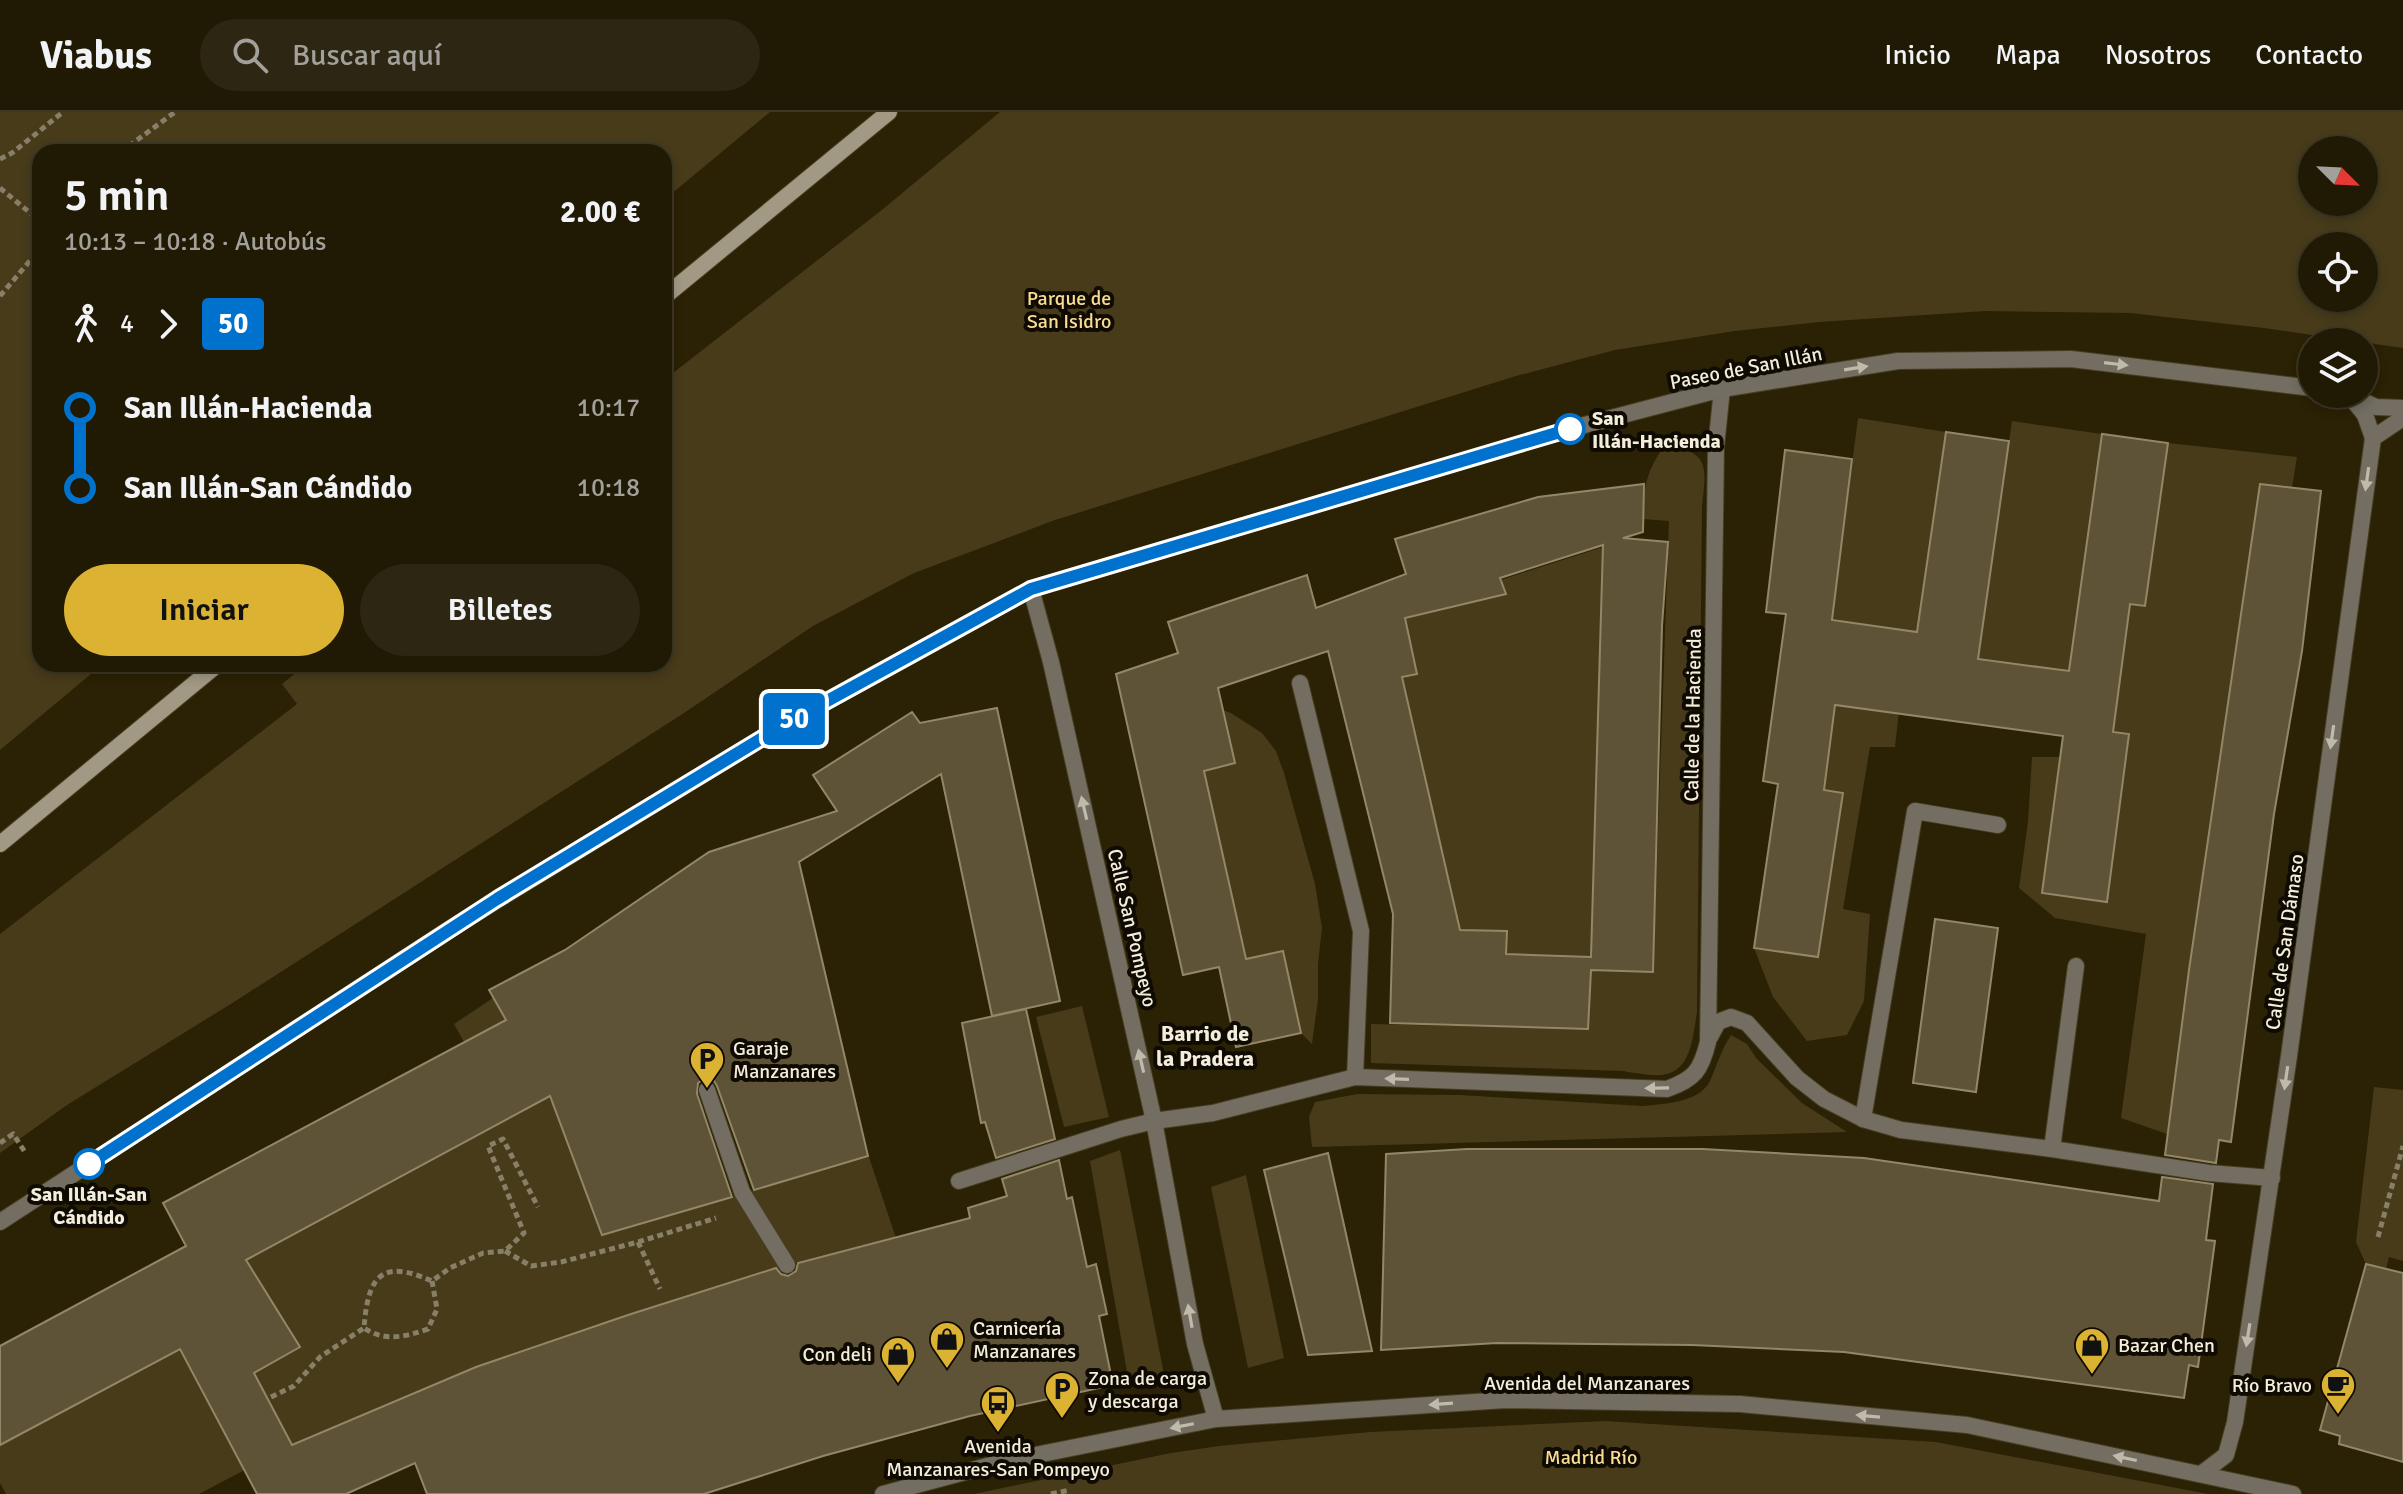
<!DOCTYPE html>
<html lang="es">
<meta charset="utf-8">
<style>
body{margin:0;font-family:Signika,sans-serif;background:#2d2612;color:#f1f3f6;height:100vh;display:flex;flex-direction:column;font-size:30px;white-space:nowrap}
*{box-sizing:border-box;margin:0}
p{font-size:26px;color:#a2a09a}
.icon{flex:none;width:44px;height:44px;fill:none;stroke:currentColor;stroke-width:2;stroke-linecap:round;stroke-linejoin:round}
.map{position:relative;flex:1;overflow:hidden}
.details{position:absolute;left:32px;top:32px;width:640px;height:528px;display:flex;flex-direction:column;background:#201903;border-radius:24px;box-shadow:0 4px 12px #0003,0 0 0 2px #3d3825}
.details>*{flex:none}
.badge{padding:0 16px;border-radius:6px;font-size:28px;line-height:52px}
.needle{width:52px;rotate:114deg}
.fabs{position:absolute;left:2298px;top:24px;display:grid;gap:16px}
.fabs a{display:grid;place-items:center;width:80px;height:80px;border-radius:50%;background:#201903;box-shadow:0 4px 12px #0003,0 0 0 2px #3d3825;font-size:40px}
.map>.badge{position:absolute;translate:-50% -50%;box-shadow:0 0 0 4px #fff}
.legs{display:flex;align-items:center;gap:12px;height:88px;padding:0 32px;font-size:26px}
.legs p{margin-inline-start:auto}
.summary{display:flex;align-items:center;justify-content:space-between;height:136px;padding:0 32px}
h1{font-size:44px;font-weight:600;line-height:60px}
.cta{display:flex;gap:16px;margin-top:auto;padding:16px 32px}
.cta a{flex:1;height:92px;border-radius:48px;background:#dcb233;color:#111;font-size:32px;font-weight:600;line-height:92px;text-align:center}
.cta a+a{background:#2d2612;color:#f1f3f6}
ul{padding:0 32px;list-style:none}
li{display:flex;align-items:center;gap:28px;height:80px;font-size:30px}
li i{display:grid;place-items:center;width:12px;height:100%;margin:0 10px;background:currentColor}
li i::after{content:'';width:20px;height:20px;margin:-10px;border:6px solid;border-radius:50%;background:#201903}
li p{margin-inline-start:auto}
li:first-child i{background:linear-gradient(#0000 50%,currentColor 0)}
li:last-child i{background:linear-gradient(currentColor 50%,#0000 0)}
header{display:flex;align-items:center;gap:48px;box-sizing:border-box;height:112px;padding:0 40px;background:#201903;border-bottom:2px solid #3d3825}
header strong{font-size:38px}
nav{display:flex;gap:44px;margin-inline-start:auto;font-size:28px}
.search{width:560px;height:72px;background:#2d2612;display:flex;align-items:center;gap:20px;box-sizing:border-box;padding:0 28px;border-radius:44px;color:#a2a09a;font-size:30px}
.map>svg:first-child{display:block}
</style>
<header>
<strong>Viabus</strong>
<div class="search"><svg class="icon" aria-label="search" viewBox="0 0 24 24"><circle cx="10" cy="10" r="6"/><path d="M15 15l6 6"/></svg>Buscar aquí</div>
<nav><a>Inicio</a><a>Mapa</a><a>Nosotros</a><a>Contacto</a></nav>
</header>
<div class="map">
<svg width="2403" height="1382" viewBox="0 0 2403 1382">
<rect width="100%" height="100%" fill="#2b2104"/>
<g fill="#473b1a" fill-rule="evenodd">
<polygon points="0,0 770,0 664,88 664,40 40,40 40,552 103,552 0,638"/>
<path d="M1000,0H2403V236L2264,216L2130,201L1985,199L1819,210L1735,219L1615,238L1516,264L1055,408L914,461L813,514L684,601L234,890L67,993L0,1041V822L297,592L282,572L307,552H664V268L883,97ZM2312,38H2364V90H2312ZM2312,134H2364V186H2312Z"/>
<polygon points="1858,306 1946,320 1922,484 1985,493 2012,309 2102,322 2079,485 2145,494 2168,331 2297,345 2292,376 2260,373 2167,1022 2121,1006 2146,822 2055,806 2019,776 2028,710 2032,645 2060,645 2042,780 2107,790 2129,622 2065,614 2071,559 1906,538 1895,635 1870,635 1843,797 1870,802 1864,889 1847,923 1807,929 1773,885 1754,836 1818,844 1843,681 1824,678 1847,511 1832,508"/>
<path d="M1666,332C1711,341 1706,355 1702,395L1697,900C1693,923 1692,960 1662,963C1650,964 1635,961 1623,959L1371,951V912L1588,917L1591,858L1653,860L1669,409L1642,407C1644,375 1646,358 1666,332Z"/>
<polygon points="1603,435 1591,845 1506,842 1506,819 1478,818 1478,841 1392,837 1393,802 1453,788 1389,504"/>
<polygon points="1208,593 1231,601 1262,621 1276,639 1284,661 1315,772 1322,816 1318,852 1318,887 1312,932 1301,921 1283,839 1246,847 1204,659 1235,651"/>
<polygon points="493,886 553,993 602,1123 869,1045 896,1126 787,1153 628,1203 476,1255 292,1333 199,1382 6,1382 0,1371 0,1333 204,1169 507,1007 454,912"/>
<polygon points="1082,894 1109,1005 1064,1015 1036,905"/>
<path d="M1731,923L1747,932L1757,947L1802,991L1847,1020L1312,1035L1309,1005L1315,990L1357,982L1460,983L1642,994C1663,992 1699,991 1710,969C1717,953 1721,938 1731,923Z"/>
<polygon points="2374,975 2403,978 2403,1149 2389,1145 2386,1157 2366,1152 2356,1130"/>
<polygon points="1120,1038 1164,1262 1129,1271 1090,1049"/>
<polygon points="1246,1063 1284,1246 1248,1256 1211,1075"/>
<polygon points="1605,1309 1936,1330 2208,1382 974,1382 1171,1341 1219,1334 1370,1320"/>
</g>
<g fill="#5e5336" stroke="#938768" stroke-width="2" fill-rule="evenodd">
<polygon points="1946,320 2009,329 1978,547 2069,559 2102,322 2168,331 2145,494 2130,492 2113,620 2129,622 2107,790 2042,781 2063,624 1835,593 1824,678 1843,681 1818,845 1754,836 1778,672 1763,669 1786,502 1766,500 1785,338 1852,347 1832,508 1917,520"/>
<path d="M1644,372L1643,420L1623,426L1668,430L1662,514L1653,860L1591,858L1588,917L1390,911L1393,802L1328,539L1218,576L1235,651L1204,659L1246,847L1283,839L1301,921L1236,935L1219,855L1183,863L1116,562L1178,541L1168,510L1307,463L1316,496L1406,462L1395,427L1538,385ZM1603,433L1591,845L1506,842L1507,819L1460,818L1402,565L1417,562L1405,506L1506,482L1500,466Z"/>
<polygon points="2260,372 2321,379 2302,539 2274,702 2231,1030 2219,1028 2216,1051 2165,1043 2189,858"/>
<polygon points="997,596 1060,889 992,904 941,662 799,750 868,1044 754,1078 717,974 714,969 704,967 698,971 697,982 732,1085 602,1123 550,984 246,1148 300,1235 254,1261 292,1333 476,1255 628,1203 776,1156 781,1162 788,1164 796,1159 798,1151 970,1106 968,1096 1007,1084 1002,1067 1059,1048 1067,1087 1072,1085 1087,1155 1096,1152 1107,1202 1099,1204 1113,1273 970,1304 823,1344 704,1382 427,1382 415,1351 346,1382 257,1382 180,1237 0,1333 0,1234 186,1134 163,1091 506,908 489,878 565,838 709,740 837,699 813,663 912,600 920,611"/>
<polygon points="1935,807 1998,816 1976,980 1913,971"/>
<polygon points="1026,897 1055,1027 996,1046 985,1010 981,1011 962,911"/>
<polygon points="1467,1037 1703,1037 1864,1046 2159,1089 2162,1065 2213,1072 2206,1128 2215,1129 2198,1255 2189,1253 2184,1286 1844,1240 1692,1233 1497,1231 1381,1238 1386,1042"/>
<polygon points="1328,1041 1372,1239 1308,1243 1264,1058"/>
<polygon points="2366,1152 2403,1161 2403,1350 2339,1332 2340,1324 2320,1318"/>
</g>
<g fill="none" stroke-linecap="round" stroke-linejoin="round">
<g stroke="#473e22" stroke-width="18">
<g id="lane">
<polyline points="707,978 742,1080 787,1153"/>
<polyline points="959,1069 1121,1017 1154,1009"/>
</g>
</g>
<g stroke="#473e22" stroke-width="18">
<g id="street">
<polyline points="2347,282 2376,295 2403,296"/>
<polyline points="2353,288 2365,303 2373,326"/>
<polyline points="1031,477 1051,550 1154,1009 1195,1232 1216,1307"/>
<polyline points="1300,571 1361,819 1355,965"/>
<polyline points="1710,925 1718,910 1731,905 1747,911 1797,966 1824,987 1863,1007 1901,1018 2052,1037 2209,1061 2272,1066"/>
<polyline points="1863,1007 1915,699 1998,713"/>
<path d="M1154,1009L1213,1001L1355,965L1667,977C1695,967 1701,958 1708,930L1716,335L1722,277"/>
<polyline points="2052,1037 2076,854"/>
<polyline points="0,1110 445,820 787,611 1031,477 1573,316 1722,277 1898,249 2071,247 2312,276"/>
<polyline points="2201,1362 2226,1343 2235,1310 2289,944 2373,326 2403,306"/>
<polyline points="883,1382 1006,1349 1216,1307 1505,1288 1740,1292 1967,1313 2293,1382"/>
</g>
</g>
<g stroke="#473e22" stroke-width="18">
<g id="secondary">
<polyline points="664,185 889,0"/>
<polyline points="0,732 218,552"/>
</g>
</g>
<g stroke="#877f67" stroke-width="5" stroke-dasharray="6 4" stroke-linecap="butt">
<polyline points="121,40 175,0"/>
<polyline points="0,47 12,41 63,0"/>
<polyline points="0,76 40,109"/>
<polyline points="0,184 40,137"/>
<polyline points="0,1031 13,1022 25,1040"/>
<polyline points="2378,1125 2403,1034"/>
<polyline points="638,1130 660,1177"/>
<polyline points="505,1139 531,1154 561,1150 638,1130 716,1106"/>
<path d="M432,1169L437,1197L428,1217C404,1225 385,1230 364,1216C368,1165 380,1146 432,1169L450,1156L483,1141L505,1139L524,1121L488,1034L503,1027L538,1095"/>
<polyline points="271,1285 294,1274 320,1245 364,1216"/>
<polyline points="1051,1382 1070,1378"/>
</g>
<use href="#lane" stroke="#736e61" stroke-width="16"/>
<use href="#street" stroke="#736e61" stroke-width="16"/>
<use href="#secondary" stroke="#a19983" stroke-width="16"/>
</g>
<defs><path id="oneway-solid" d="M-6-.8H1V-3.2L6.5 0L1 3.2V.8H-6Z" transform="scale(2)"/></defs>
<g fill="#c0baab">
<use href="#oneway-solid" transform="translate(2116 252) rotate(7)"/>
<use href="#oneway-solid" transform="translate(1856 256) rotate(-9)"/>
<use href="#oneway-solid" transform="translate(2367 367) rotate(98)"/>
<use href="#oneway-solid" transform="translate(2332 625) rotate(98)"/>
<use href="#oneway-solid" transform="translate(1084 696) rotate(-103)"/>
<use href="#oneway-solid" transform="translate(1141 949) rotate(-103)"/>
<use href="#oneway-solid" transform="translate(2286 966) rotate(98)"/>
<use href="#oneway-solid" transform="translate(1397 967) rotate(-178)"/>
<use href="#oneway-solid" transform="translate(1657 976) rotate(179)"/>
<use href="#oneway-solid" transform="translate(1190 1204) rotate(-100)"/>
<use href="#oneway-solid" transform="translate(2248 1223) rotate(99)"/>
<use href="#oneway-solid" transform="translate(1441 1292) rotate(176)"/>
<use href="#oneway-solid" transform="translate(1868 1304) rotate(-175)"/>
<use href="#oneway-solid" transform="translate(1182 1314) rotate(169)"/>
<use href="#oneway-solid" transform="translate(2125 1346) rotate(-168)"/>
</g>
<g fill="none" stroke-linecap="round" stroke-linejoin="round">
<g stroke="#fff" stroke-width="18">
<polyline id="line-1" points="89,1052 497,787 787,611 1031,477 1570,317"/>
</g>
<use href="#line-1" stroke="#0072ce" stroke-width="12"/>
</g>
<defs>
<g id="parking-pin" transform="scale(1.8)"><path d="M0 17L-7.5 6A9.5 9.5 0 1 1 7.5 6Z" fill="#dcb233" stroke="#100b02"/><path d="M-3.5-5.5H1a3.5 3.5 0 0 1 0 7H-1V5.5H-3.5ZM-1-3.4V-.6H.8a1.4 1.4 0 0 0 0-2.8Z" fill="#111"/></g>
<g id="shop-pin" transform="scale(1.8)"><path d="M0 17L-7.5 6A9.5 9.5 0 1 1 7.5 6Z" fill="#dcb233" stroke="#100b02"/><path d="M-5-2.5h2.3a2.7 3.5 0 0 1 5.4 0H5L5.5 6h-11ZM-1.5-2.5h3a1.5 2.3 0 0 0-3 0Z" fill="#111"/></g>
<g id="cafe-pin" transform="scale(1.8)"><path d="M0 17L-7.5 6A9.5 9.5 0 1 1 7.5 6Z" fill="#dcb233" stroke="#100b02"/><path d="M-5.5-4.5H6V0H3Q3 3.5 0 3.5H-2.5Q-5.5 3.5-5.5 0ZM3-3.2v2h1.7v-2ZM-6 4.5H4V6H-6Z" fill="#111"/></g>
<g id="bus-pin" transform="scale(1.8)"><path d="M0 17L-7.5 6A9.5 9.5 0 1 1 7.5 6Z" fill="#dcb233" stroke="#100b02"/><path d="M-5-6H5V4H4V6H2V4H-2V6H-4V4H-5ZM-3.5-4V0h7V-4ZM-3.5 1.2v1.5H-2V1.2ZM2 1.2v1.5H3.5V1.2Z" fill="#111"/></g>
</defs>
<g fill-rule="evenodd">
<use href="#parking-pin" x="707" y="947"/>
<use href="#shop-pin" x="947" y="1227"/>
<use href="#shop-pin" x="2092" y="1233"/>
<use href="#shop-pin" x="898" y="1242"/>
<use href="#cafe-pin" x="2338" y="1273"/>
<use href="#parking-pin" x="1062" y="1277"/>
<use href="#bus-pin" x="998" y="1291"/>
</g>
<g fill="#fff" stroke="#0072ce" stroke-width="4">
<circle cx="1570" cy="317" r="14"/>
<circle cx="89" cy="1052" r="14"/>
</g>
<g text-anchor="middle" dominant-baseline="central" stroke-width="8" stroke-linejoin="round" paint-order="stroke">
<g font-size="20" fill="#f9dc91" stroke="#100b02">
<text x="1069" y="186">Parque de<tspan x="1069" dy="23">San Isidro</tspan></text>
<text x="1591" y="1345">Madrid Río</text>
</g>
<g font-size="20" fill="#f3eddc" stroke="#100b02">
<text transform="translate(1746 256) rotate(-11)">Paseo de San Illán</text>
<text transform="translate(1693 603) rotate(-89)">Calle de la Hacienda</text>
<text transform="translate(1132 816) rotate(77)">Calle San Pompeyo</text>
<text transform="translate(2285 830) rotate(-82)">Calle de San Dámaso</text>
<text x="1587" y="1271">Avenida del Manzanares</text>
</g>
<g font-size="20" font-weight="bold" fill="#f3eddc" stroke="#100b02" text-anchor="start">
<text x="1592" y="306">San<tspan x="1592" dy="23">Illán-Hacienda</tspan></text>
<text x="89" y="1082" text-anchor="middle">San Illán-San<tspan x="89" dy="23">Cándido</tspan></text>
</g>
<g font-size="20" fill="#f3eddc" stroke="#100b02" text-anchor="start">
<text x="733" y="936">Garaje<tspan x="733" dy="23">Manzanares</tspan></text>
<text x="973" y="1216">Carnicería<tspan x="973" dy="23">Manzanares</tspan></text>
<text x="2118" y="1233">Bazar Chen</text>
<text x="872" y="1242" text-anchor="end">Con deli</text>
<text x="1088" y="1266">Zona de carga<tspan x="1088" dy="23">y descarga</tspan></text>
<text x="2312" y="1273" text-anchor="end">Río Bravo</text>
<text x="998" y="1334" text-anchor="middle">Avenida<tspan x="998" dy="23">Manzanares-San Pompeyo</tspan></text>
</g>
<g font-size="22" font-weight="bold" fill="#f3eddc" stroke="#100b02">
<text x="1205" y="921">Barrio de<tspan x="1205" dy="25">la Pradera</tspan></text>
</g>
</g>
</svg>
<div class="fabs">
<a><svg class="needle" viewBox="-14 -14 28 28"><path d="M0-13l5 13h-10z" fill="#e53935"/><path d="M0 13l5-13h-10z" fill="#a2a09a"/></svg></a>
<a><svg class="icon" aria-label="locate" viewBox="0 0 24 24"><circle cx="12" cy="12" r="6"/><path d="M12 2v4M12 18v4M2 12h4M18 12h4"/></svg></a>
<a><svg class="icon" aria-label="layers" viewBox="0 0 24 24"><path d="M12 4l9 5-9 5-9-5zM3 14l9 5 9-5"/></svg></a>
</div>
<b class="badge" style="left:794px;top:607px;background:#0072ce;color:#fff">50</b>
<section class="details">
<div class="summary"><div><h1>5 min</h1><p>10:13 – 10:18 · Autobús</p></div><b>2.00 €</b></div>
<div class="legs"><svg class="icon" aria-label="walk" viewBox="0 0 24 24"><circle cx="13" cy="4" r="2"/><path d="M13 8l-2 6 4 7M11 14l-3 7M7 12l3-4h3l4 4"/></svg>4<svg class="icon" aria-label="forward" viewBox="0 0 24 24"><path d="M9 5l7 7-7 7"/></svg><b class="badge" style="background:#0072ce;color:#fff">50</b></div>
<ul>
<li><i style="color:#0072ce"></i><b>San Illán-Hacienda</b><p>10:17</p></li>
<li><i style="color:#0072ce"></i><b>San Illán-San Cándido</b><p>10:18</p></li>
</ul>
<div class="cta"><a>Iniciar</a><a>Billetes</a></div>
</section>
</div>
